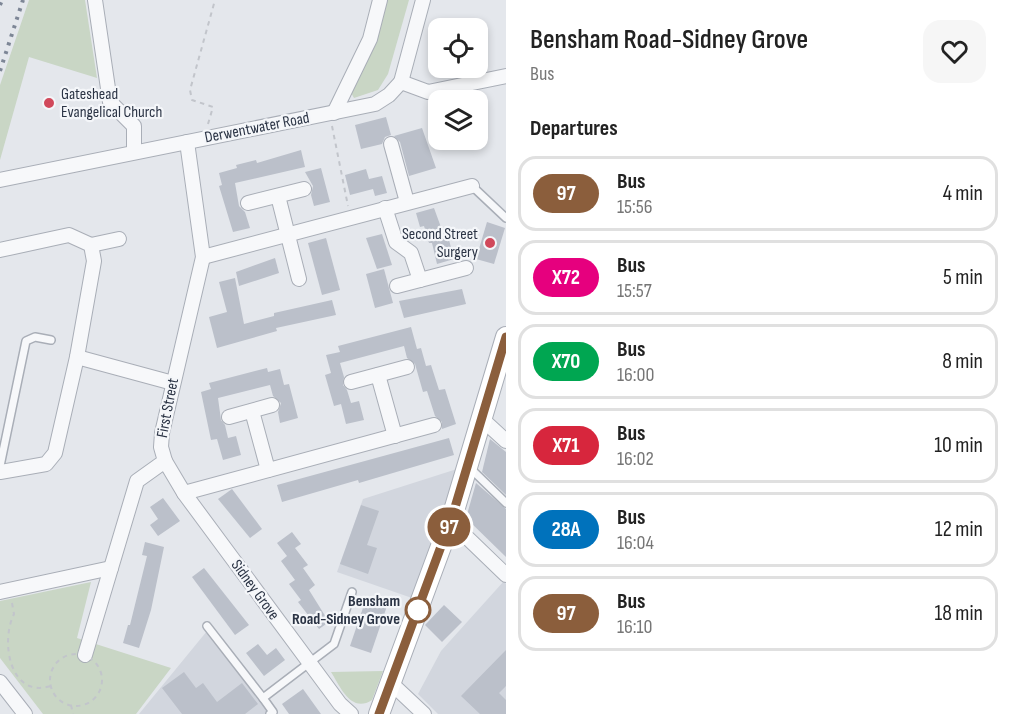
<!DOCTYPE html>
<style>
body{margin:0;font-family:"Sofia Sans Condensed",sans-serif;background:#f6f6f6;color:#222;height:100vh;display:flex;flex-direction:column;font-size:22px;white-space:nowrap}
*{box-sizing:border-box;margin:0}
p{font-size:20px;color:#767676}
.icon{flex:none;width:33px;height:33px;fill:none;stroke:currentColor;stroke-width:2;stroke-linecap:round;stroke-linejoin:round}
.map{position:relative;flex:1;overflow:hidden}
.sheet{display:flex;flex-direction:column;background:#fff;width:504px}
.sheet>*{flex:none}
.badge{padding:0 12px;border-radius:20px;font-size:21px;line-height:39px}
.controls{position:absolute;left:428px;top:18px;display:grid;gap:12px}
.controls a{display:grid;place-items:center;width:60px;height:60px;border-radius:12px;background:#fff;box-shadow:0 3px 9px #0003;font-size:30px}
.map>.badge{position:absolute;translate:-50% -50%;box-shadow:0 0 0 3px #fff}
h2{padding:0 24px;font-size:22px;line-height:54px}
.round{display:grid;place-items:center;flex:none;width:63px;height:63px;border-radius:18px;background:#f6f6f6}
.overview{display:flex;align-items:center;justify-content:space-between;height:102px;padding:0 24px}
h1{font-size:28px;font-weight:600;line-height:45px}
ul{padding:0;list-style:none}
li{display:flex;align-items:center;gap:18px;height:75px;margin:0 12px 9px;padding:0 12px;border:3px solid #e0e0e0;border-radius:18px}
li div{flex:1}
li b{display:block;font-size:22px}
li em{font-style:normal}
li .badge{min-width:66px;font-weight:700;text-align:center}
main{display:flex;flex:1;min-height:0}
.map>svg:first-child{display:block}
</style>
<main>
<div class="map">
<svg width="506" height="714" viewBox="0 0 506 714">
<rect width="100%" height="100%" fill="#e4e7ec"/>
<g fill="#d2d6de">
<polygon points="457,469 412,598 337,572 363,499"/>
<polygon points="504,581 506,584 506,714 438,714 418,694 441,651"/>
<polygon points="207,631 264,704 277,714 139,714"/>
</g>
<g fill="#c9d6c5">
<polygon points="29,0 85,0 97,78 29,57 0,160 0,85"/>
<polygon points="385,0 409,0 388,74 378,90 354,98 350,91"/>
<polygon points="91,582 77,638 171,668 136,714 43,714 0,658 0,601"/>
<path d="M383,671L372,700C351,714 340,686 331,672Z"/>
</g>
<g fill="#bbc0ca">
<polygon points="386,117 391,135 385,137 382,144 361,149 355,125"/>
<polygon points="422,128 436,168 409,176 400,142 394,136"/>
<polygon points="301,150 305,167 235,183 239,206 245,212 250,228 233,232 219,186 222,185 219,173 237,168 236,165 256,160 257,163"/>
<polygon points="321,168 330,202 314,206 311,195 313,186 305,172"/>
<polygon points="366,169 369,179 382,176 387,193 375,196 373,189 350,195 345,175"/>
<polygon points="434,208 446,241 449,240 454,259 437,264 432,243 429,243 424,226 420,227 416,213"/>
<polygon points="487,222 505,228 494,264 476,259"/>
<polygon points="382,234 392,265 377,269 366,238"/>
<polygon points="326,238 340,290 322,295 308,243"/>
<polygon points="275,258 279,273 239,286 236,272"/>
<polygon points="384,269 393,303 375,308 366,274"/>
<polygon points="235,278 244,324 274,316 274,313 332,300 336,315 276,328 277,331 217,348 209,317 227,312 219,282"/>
<polygon points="462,289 466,304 404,318 399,301"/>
<polygon points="411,327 417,349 421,348 426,366 431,365 439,390 445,389 456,424 442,429 442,422 435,416 427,391 423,392 415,364 407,358 404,346 340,363 344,377 343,385 347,390 351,403 359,401 364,420 346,424 341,404 334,406 325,375 331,373 326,355 340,352 338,346"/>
<polygon points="267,368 268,372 280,369 284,385 289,384 298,418 280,423 278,412 281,403 273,396 270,385 218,398 221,420 225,425 228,438 236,436 241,455 223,460 217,439 211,440 201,392 211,389 209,383"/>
<polygon points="449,438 454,455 359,483 358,480 282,502 277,485"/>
<polygon points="490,439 506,452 506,495 482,472"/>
<polygon points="476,483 506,509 506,557 466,518"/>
<polygon points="232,489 262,529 250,538 218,499"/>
<polygon points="163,498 180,521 158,536 150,525 158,519 150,507"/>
<polygon points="361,505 379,511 367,545 377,548 368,574 340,564"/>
<polygon points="292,532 301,544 295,548 308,565 303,568 315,585 309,590 329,622 319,629 298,602 301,600 289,584 295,580 281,561 287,556 277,543"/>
<polygon points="145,542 164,547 151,610 139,648 123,643 128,625 130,625 147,556 142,555"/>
<polygon points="204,568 249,625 235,635 192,577"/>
<polygon points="366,599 387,606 371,653 350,646"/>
<polygon points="444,605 462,622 442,642 425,625"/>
<polygon points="258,644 267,655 276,648 285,660 264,676 246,653"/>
<polygon points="506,650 506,686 499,693 506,700 506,714 480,714 461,696"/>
<polygon points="184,672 196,688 203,683 217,702 242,683 258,704 245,714 182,714 162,688"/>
<polygon points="303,689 321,714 289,714 282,704"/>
</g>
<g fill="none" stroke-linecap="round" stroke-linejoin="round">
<g stroke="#a9aeb7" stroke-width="10">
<g id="lane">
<polyline points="472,186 506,218"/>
<polyline points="0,466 26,341 35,337 51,340"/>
<polyline points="469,467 506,503"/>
<polyline points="207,626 263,698"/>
<polyline points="270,714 273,712 263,698 334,644 352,592"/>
</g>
</g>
<g stroke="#a9aeb7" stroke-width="16">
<g id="street">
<polyline points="95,0 110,102 134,126 134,151"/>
<polyline points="401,82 423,0"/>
<polyline points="334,113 370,39 380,0"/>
<polyline points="391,144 407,202"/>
<polyline points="0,180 375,104 389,95 401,82 428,92 506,76"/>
<polyline points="278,196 299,279"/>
<polyline points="248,203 304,189"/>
<polyline points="385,208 396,242 411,253 420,280"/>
<polyline points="91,245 119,239"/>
<polyline points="0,250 69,235 91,245 94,261 77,357 55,453 46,464 0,472"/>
<polyline points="203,257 472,186"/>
<polyline points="397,286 466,268"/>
<polyline points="77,357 173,383"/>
<polyline points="378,375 395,436"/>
<polyline points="351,382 407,367"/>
<polyline points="252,411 268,470"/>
<polyline points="229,417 272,405"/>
<polyline points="483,420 506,441"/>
<polyline points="165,461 184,493 340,704 351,714"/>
<polyline points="184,493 434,425"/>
<polyline points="451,522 506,575"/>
<polyline points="0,592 111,568"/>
<polyline points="85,655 137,481 165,461 161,447 162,433 203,257 187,142"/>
<polyline points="0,682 25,714"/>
<polyline points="391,683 424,714"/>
</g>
</g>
<g stroke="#a9aeb7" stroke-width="22">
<polyline id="secondary" points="379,714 453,514 506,337"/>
</g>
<g stroke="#c2c5cb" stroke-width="2" stroke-dasharray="4.5 4.5" stroke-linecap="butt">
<polyline points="208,124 213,107 192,100 190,90 215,0"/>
<polyline points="332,126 348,206"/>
<path d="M12,603L14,614C0,642 10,699 51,686"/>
<circle cx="76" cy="680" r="26"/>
<polyline points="71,705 73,714"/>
</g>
<use href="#lane" stroke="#f7f8fa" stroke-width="7"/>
<use href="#street" stroke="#f7f8fa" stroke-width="14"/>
<use href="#secondary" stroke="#fff" stroke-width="20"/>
<g stroke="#7d8696" stroke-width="4" stroke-dasharray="3 6" stroke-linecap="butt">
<polyline points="0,5 2,0"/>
<polyline points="0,71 23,0"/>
</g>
</g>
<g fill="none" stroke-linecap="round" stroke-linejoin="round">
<g stroke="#fff" stroke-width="14">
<polyline id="line" points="379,714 453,514 506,337"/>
</g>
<use href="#line" stroke="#8b5e3c" stroke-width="9"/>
</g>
<g fill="#d1495b" stroke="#f4f6f9" stroke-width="2">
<circle cx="49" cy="103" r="6"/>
<circle cx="490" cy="243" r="6"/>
</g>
<circle fill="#fff" stroke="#8b5e3c" stroke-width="3" cx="418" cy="610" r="12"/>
<g text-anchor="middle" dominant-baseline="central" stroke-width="4.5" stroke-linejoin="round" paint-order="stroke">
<g font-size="16" fill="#2b3445" stroke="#f4f6f9" text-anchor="start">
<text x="61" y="94">Gateshead<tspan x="61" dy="18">Evangelical Church</tspan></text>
<text x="478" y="234" text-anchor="end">Second Street<tspan x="478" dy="18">Surgery</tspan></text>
</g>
<g font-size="16" fill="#2b3445" stroke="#f4f6f9">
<text transform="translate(257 128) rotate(-11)">Derwentwater Road</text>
<text transform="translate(168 408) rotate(-79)">First Street</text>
<text transform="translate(255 590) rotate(54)">Sidney Grove</text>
</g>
<g font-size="16" font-weight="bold" fill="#2b3445" stroke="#f4f6f9" text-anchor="end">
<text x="400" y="601">Bensham<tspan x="400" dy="18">Road-Sidney Grove</tspan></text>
</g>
</g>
</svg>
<div class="controls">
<a><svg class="icon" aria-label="locate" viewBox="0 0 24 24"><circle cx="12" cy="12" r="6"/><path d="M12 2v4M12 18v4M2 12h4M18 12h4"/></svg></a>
<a><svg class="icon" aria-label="layers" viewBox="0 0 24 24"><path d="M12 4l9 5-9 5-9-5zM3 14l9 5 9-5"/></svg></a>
</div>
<b class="badge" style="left:449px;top:527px;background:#8b5e3c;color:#fff">97</b>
</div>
<section class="sheet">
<div class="overview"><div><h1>Bensham Road-Sidney Grove</h1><p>Bus</p></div><a class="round"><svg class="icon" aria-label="heart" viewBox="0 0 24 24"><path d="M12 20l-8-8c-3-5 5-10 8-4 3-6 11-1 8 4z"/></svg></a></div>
<h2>Departures</h2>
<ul>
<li><span class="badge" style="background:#8b5e3c;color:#fff">97</span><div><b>Bus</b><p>15:56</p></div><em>4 min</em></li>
<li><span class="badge" style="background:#e6007e;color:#fff">X72</span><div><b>Bus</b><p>15:57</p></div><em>5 min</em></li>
<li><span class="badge" style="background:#00a651;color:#fff">X70</span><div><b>Bus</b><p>16:00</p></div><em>8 min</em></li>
<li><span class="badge" style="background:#d7263d;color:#fff">X71</span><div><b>Bus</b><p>16:02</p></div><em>10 min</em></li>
<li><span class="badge" style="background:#0072bc;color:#fff">28A</span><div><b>Bus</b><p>16:04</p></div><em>12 min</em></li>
<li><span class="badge" style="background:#8b5e3c;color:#fff">97</span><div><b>Bus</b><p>16:10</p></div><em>18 min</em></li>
</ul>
</section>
</main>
